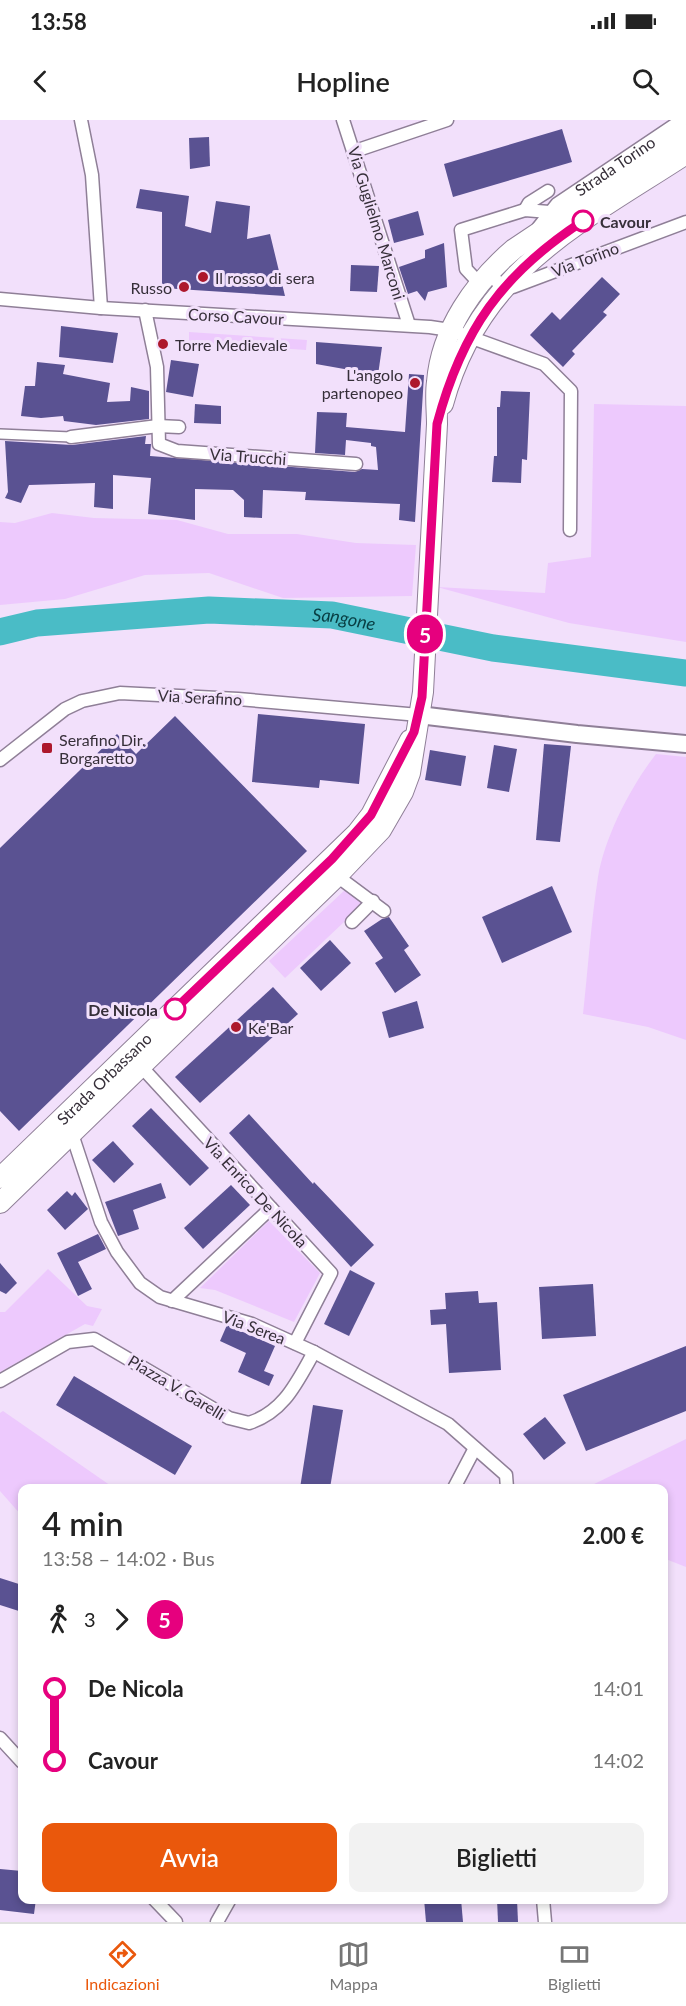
<!DOCTYPE html>
<html lang="it">
<meta charset="utf-8">
<style>
body{margin:0;font-family:Lato,sans-serif;background:#f2f2f2;color:#222;height:100vh;display:flex;flex-direction:column;font-size:22px;white-space:nowrap}
*{box-sizing:border-box;margin:0}
p{font-size:20px;color:#767676}
.icon{flex:none;width:33px;height:33px;fill:none;stroke:currentColor;stroke-width:2;stroke-linecap:round;stroke-linejoin:round}
.map{position:relative;flex:1;overflow:hidden}
.drawer{position:absolute;left:18px;top:1364px;width:650px;height:420px;display:flex;flex-direction:column;background:#fff;border-radius:12px;box-shadow:0 3px 9px #0003}
.drawer>*{flex:none}
.badge{padding:0 12px;border-radius:20px;font-size:21px;line-height:39px}
.map>.badge{position:absolute;translate:-50% -50%;box-shadow:0 0 0 3px #fff}
.legs{display:flex;align-items:center;gap:9px;height:66px;padding:0 24px;font-size:20px}
.legs p{margin-inline-start:auto}
.overview{display:flex;align-items:center;justify-content:space-between;height:102px;padding:0 24px}
h1{font-size:33px;font-weight:600;line-height:45px}
.cta{display:flex;gap:12px;margin-top:auto;padding:12px 24px}
.cta a{flex:1;height:69px;border-radius:12px;background:#ea580c;color:#fff;font-size:24px;font-weight:600;line-height:69px;text-align:center}
.cta a+a{background:#f2f2f2;color:#222}
ul{padding:0 24px;list-style:none}
li{display:flex;align-items:center;gap:21px;height:72px;font-size:22px}
li i{display:grid;place-items:center;width:9px;height:100%;margin:0 8px;background:currentColor}
li i::after{content:'';width:15px;height:15px;margin:-8px;border:4px solid;border-radius:50%;background:#fff}
li p{margin-inline-start:auto}
li:first-child i{background:linear-gradient(#0000 50%,currentColor 0)}
li:last-child i{background:linear-gradient(currentColor 50%,#0000 0)}
.status{display:flex;justify-content:space-between;align-items:center;height:42px;padding:0 30px;background:#fff;direction:ltr}
.status svg{height:16px;fill:currentColor}
header{display:flex;justify-content:space-between;align-items:center;height:78px;padding:0 24px;background:#fff;font-size:27px;font-weight:600}
.tab-bar{display:flex;justify-content:space-around;align-items:center;height:84px;border-top:2px solid #e0e0e0;background:#fff;font-size:16px;color:#767676}
.tab-bar a{display:grid;justify-items:center;gap:3px}
.tab-bar .selected{color:#ea580c}
.map>svg:first-child{display:block}
</style>
<div class="status"><b>13:58</b><svg viewBox="0 0 49 12"><path d="M0 12V9h3v3zM5 12V6h3v6zM10 12V3h3v9zM15 12V0h3v12zM26 1h20v11H26zM47 4h2v5h-2z"/></svg></div>
<header><svg class="icon" aria-label="back" viewBox="0 0 24 24"><path d="M15 5l-7 7 7 7"/></svg>Hopline<svg class="icon" aria-label="search" viewBox="0 0 24 24"><circle cx="10" cy="10" r="6"/><path d="M15 15l6 6"/></svg></header>
<div class="map">
<svg width="686" height="1802" viewBox="0 0 686 1802">
<rect width="100%" height="100%" fill="#f2e0fb"/>
<g fill="#edc9fd">
<polygon points="189,212 307,220 306,230 189,222"/>
<polygon points="594,284 686,286 686,522 569,503 437,467 545,473 548,443 591,437"/>
<polygon points="52,393 94,398 177,400 228,414 297,414 356,423 416,425 412,476 283,478 209,453 145,455 65,479 0,485 0,402 15,403"/>
<path d="M656,634L686,637V920L648,907L583,894C588,849 591,802 598,757C605,716 631,666 656,634Z"/>
<polygon points="346,769 366,781 285,858 269,841"/>
<polygon points="269,1101 320,1153 294,1202 215,1170 200,1168"/>
<polygon points="48,1149 87,1186 102,1189 93,1206 85,1204 0,1252 0,1192 5,1192"/>
<polygon points="3,1291 114,1368 22,1368 22,1396 0,1371 0,1293"/>
<polygon points="686,1319 686,1447 663,1438 663,1368 586,1368"/>
</g>
<g fill="none" stroke-linecap="round" stroke-linejoin="round">
<path stroke="#4abcc6" stroke-width="27" id="s1" d="M0,512L37,503L209,490L332,495L493,528L686,553"/>
</g>
<g fill="#5a5292">
<polygon points="562,9 572,42 453,77 444,44"/>
<polygon points="209,17 210,46 190,49 189,18"/>
<polygon points="140,69 189,76 185,106 211,113 216,81 250,86 247,119 270,114 285,176 162,168 162,92 136,88"/>
<polygon points="418,91 424,115 394,123 388,100"/>
<polygon points="444,123 447,167 428,172 425,181 417,171 408,174 399,147 425,138 425,130"/>
<polygon points="351,145 379,146 377,172 350,171"/>
<polygon points="602,157 620,174 603,192 607,195 572,231 575,234 563,247 530,215 552,192 560,200"/>
<polygon points="61,206 118,213 113,243 59,237"/>
<polygon points="316,222 382,227 378,255 316,244"/>
<polygon points="171,240 199,244 193,277 166,272"/>
<polygon points="37,242 65,245 63,254 110,263 107,282 130,281 131,267 149,271 149,299 96,305 64,301 63,296 41,298 21,296 25,266 35,266"/>
<polygon points="409,254 424,255 415,402 399,400 400,384 305,380 306,372 263,370 262,398 244,397 244,380 233,370 195,369 195,400 148,394 151,358 113,355 113,389 94,387 95,363 29,365 21,383 5,378 8,372 5,321 72,325 146,316 145,324 151,324 150,336 355,352 362,349 378,350 376,327 371,326 371,323 346,320 345,335 315,333 317,292 347,293 346,307 405,312"/>
<polygon points="501,271 530,272 527,340 522,339 521,363 492,362 494,336 497,336 497,287 500,287"/>
<polygon points="195,284 221,286 221,304 194,303"/>
<polygon points="258,594 365,604 359,664 320,660 319,668 252,662"/>
<polygon points="175,596 307,731 19,1011 0,991 0,728 117,614 136,634"/>
<polygon points="544,624 571,626 560,722 536,720"/>
<polygon points="494,625 517,629 509,672 487,668"/>
<polygon points="430,630 466,636 461,666 425,660"/>
<polygon points="552,766 572,812 502,843 482,797"/>
<polygon points="389,797 409,826 404,830 421,855 395,873 375,843 383,838 364,811 382,799"/>
<polygon points="330,820 351,843 321,871 300,848"/>
<polygon points="273,867 298,894 200,983 175,957"/>
<polygon points="417,881 424,908 389,918 382,892"/>
<polygon points="151,988 209,1048 190,1066 132,1006"/>
<polygon points="249,994 313,1064 314,1062 374,1125 351,1147 229,1013"/>
<polygon points="113,1021 134,1044 114,1063 92,1040"/>
<polygon points="161,1063 166,1078 133,1090 139,1109 118,1116 105,1082"/>
<polygon points="231,1065 250,1085 203,1129 184,1108"/>
<polygon points="67,1071 72,1076 75,1072 88,1089 65,1110 47,1090"/>
<polygon points="98,1114 106,1129 78,1142 92,1169 78,1176 57,1133"/>
<polygon points="0,1143 17,1163 6,1174 0,1171"/>
<polygon points="350,1150 375,1163 349,1216 324,1204"/>
<polygon points="593,1164 596,1216 542,1219 539,1167"/>
<polygon points="478,1171 479,1183 497,1182 501,1250 449,1253 446,1204 431,1205 430,1190 446,1189 445,1173"/>
<polygon points="227,1205 275,1226 264,1251 274,1255 269,1266 238,1252 246,1233 220,1221"/>
<polygon points="686,1226 686,1291 586,1331 563,1275"/>
<polygon points="74,1256 192,1326 175,1355 56,1285"/>
<polygon points="313,1285 343,1290 330,1368 300,1368"/>
<polygon points="545,1297 566,1323 544,1340 523,1314"/>
<polygon points="0,1458 22,1465 22,1492 0,1485"/>
<polygon points="0,1749 22,1751 22,1779 36,1779 34,1794 0,1790"/>
<polygon points="424,1779 461,1779 463,1802 426,1802"/>
<polygon points="497,1779 517,1779 518,1802 498,1802"/>
</g>
<g fill="none" stroke-linecap="round" stroke-linejoin="round">
<g stroke="#8f7f97" stroke-width="12">
<polyline id="pedestrian" points="0,314 71,317"/>
</g>
<g stroke="#8f7f97" stroke-width="15">
<g id="minor">
<polyline points="81,0 92,55 101,188"/>
<polyline points="343,0 409,205"/>
<polyline points="355,31 447,0"/>
<polyline points="525,90 529,83 548,71"/>
<path id="s2" d="M538,108L557,84L682,0"/>
<polyline points="490,151 498,163 513,167 686,102"/>
<polyline points="480,164 466,149 461,110 525,90 549,92"/>
<polyline points="0,179 101,188 430,207 450,210 544,244 571,271 570,410"/>
<polyline points="145,190 157,247 159,324 177,331 356,344"/>
<polyline points="71,317 158,306 179,307"/>
<polyline points="0,640 65,589 82,581 120,573 238,579 419,595"/>
<polyline points="337,756 384,791"/>
<polyline points="352,802 373,781"/>
<polyline points="137,942 331,1153 295,1223"/>
<polyline points="70,1008 101,1102 117,1132 140,1163 160,1177 252,1204 314,1232 448,1304 506,1355 507,1368"/>
<polyline points="172,1181 271,1088"/>
<path d="M0,1261L68,1222L94,1219L229,1298L249,1303C284,1292 297,1262 314,1232"/>
<polyline points="454,1368 475,1328"/>
<polyline points="0,1618 22,1642"/>
<polyline points="154,1779 176,1802"/>
<polyline points="543,1779 545,1802"/>
<polyline points="217,1802 230,1779"/>
</g>
</g>
<g stroke="#8f7f97" stroke-width="20">
<polyline id="tertiary" points="419,595 577,614 686,624"/>
</g>
<g stroke="#8f7f97" stroke-width="22">
<g id="primary">
<path d="M443,284C479,150 579,104 686,34"/>
<path id="s3" d="M0,1058L357,713L371,695L410,620"/>
<path d="M0,1083L337,756L381,710L403,672L410,653L423,572L437,304C437,291 435,276 437,262C441,210 475,162 514,129L686,14"/>
</g>
</g>
<use href="#pedestrian" stroke="#fff" stroke-width="9"/>
<use href="#minor" stroke="#fff" stroke-width="12"/>
<use href="#tertiary" stroke="#fff" stroke-width="16"/>
<use href="#primary" stroke="#fff" stroke-width="20"/>
</g>
<g fill="none" stroke-linecap="round" stroke-linejoin="round">
<g stroke="#fff" stroke-width="14">
<path id="line-1" d="M175,889L332,739L371,695L414,612L422,577L437,304C462,210 502,154 583,101"/>
</g>
<use href="#line-1" stroke="#e6007e" stroke-width="9"/>
</g>
<g fill="#fff" stroke="#e6007e" stroke-width="3">
<circle cx="583" cy="101" r="10"/>
<circle cx="175" cy="889" r="10"/>
</g>
<g fill="#ad182c" stroke="#f2e0fb" stroke-width="2">
<circle cx="203" cy="157" r="6"/>
<circle cx="184" cy="167" r="6"/>
<circle cx="163" cy="224" r="6"/>
<circle cx="415" cy="263" r="6"/>
<rect x="41" y="622" width="12" height="12" rx="3"/>
<circle cx="236" cy="907" r="6"/>
</g>
<g text-anchor="middle" dominant-baseline="central" stroke-width="6" stroke-linejoin="round" paint-order="stroke">
<g font-size="16" fill="#362f39" stroke="#f2e0fb">
<text stroke="none"><textPath href="#s2" startOffset="100">Strada Torino</textPath></text>
<text transform="translate(377 103) rotate(73)">Via Guglielmo Marconi</text>
<text transform="translate(585 139) rotate(-21)">Via Torino</text>
<text transform="translate(236 196) rotate(3)">Corso Cavour</text>
<text transform="translate(248 336) rotate(4)">Via Trucchi</text>
<text transform="translate(200 577) rotate(3)">Via Serafino</text>
<text stroke="none"><textPath href="#s3" startOffset="144">Strada Orbassano</textPath></text>
<text transform="translate(256 1072) rotate(47)">Via Enrico De Nicola</text>
<text transform="translate(254 1207) rotate(21)">Via Serea</text>
<text transform="translate(177 1267) rotate(31)">Piazza V. Garelli</text>
</g>
<g font-size="16" font-weight="bold" fill="#362f39" stroke="#f2e0fb" text-anchor="start">
<text x="600" y="101">Cavour</text>
<text x="158" y="889" text-anchor="end">De Nicola</text>
</g>
<g font-size="16" fill="#362f39" stroke="#f2e0fb" text-anchor="start">
<text x="215" y="157">Il rosso di sera</text>
<text x="172" y="167" text-anchor="end">Russo</text>
<text x="175" y="224">Torre Medievale</text>
<text x="403" y="254" text-anchor="end">L'angolo<tspan x="403" dy="18">partenopeo</tspan></text>
<text x="59" y="619">Serafino Dir.<tspan x="59" dy="18">Borgaretto</tspan></text>
<text x="248" y="907">Ke'Bar</text>
</g>
<g font-size="18" font-style="italic" fill="#083e43" stroke="#f2e0fb">
<text stroke="none"><textPath href="#s1" startOffset="346">Sangone</textPath></text>
</g>
</g>
</svg>
<b class="badge" style="left:425px;top:514px;background:#e6007e;color:#fff">5</b>
<section class="drawer">
<div class="overview"><div><h1>4 min</h1><p>13:58 – 14:02 · Bus</p></div><b>2.00 €</b></div>
<div class="legs"><svg class="icon" aria-label="walk" viewBox="0 0 24 24"><circle cx="13" cy="4" r="2"/><path d="M13 8l-2 6 4 7M11 14l-3 7M7 12l3-4h3l4 4"/></svg>3<svg class="icon" aria-label="forward" viewBox="0 0 24 24"><path d="M9 5l7 7-7 7"/></svg><b class="badge" style="background:#e6007e;color:#fff">5</b></div>
<ul>
<li><i style="color:#e6007e"></i><b>De Nicola</b><p>14:01</p></li>
<li><i style="color:#e6007e"></i><b>Cavour</b><p>14:02</p></li>
</ul>
<div class="cta"><a>Avvia</a><a>Biglietti</a></div>
</section>
</div>
<nav class="tab-bar">
<a class="selected"><svg class="icon" aria-label="directions" viewBox="0 0 24 24"><path d="M12 3l9 9-9 9-9-9zM9 14v-3h6M13 9l2 2-2 2"/></svg>Indicazioni</a>
<a><svg class="icon" aria-label="map" viewBox="0 0 24 24"><path d="M3 6l6-2 6 2 6-2v14l-6 2-6-2-6 2zM9 4v14M15 6v14"/></svg>Mappa</a>
<a><svg class="icon" aria-label="tickets" viewBox="0 0 24 24"><path d="M3 7h18v10H3zM15 7v10"/></svg>Biglietti</a>
</nav>
